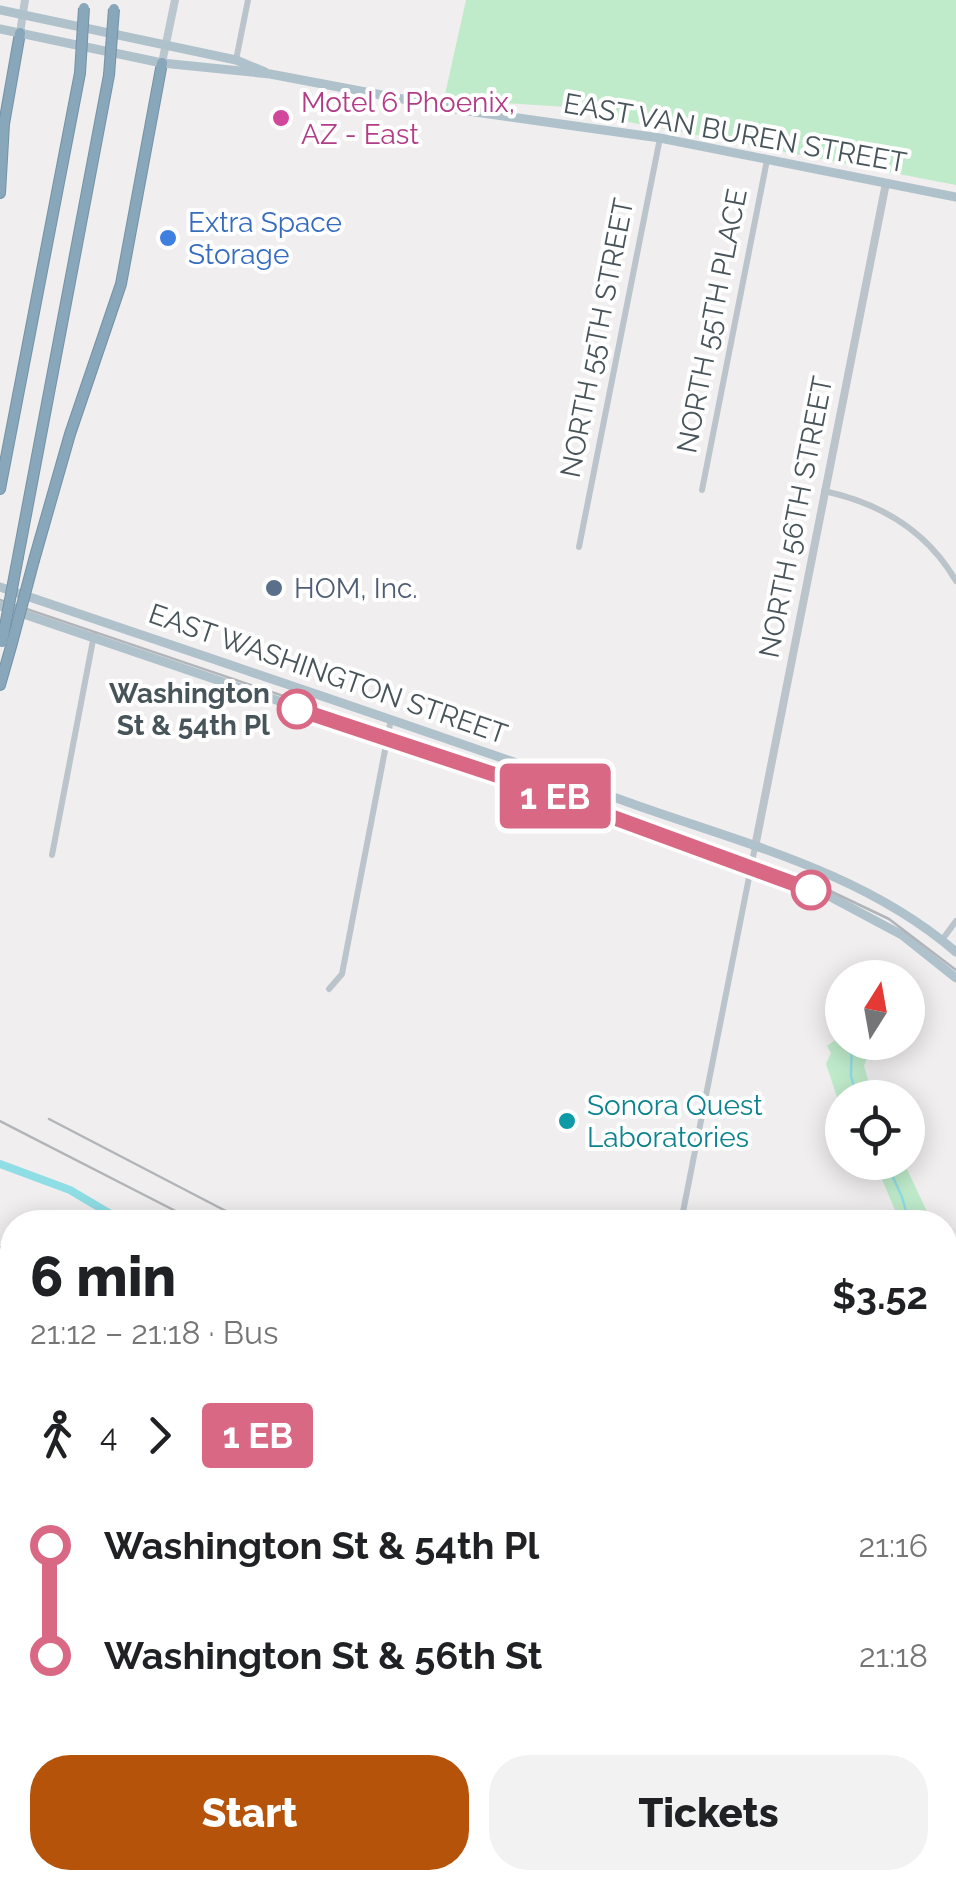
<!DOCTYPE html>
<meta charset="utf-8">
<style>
body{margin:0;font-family:Raleway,sans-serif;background:#f2f2f2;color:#202124;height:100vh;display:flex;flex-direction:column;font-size:38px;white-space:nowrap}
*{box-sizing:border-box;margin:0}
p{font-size:32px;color:#757577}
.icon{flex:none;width:55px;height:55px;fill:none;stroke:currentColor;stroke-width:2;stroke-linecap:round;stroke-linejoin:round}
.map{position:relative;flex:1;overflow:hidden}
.sheet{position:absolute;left:0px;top:1210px;width:958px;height:680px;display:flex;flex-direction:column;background:#fff;border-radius:40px 40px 0 0;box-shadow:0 5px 25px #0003}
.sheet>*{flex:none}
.badge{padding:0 20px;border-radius:8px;font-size:35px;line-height:65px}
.needle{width:65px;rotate:11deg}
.tools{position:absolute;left:825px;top:960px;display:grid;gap:20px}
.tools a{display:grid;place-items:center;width:100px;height:100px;border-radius:50%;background:#fff;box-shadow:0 5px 25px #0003;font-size:50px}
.map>.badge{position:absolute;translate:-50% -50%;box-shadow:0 0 0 5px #fff}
.legs{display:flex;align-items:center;gap:15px;height:110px;padding:0 30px;font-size:32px}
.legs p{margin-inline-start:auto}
.headline{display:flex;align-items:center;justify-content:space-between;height:170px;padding:0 30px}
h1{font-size:55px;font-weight:800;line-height:75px}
.button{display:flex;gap:20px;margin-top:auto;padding:20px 30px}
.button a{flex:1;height:115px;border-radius:40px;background:#b45309;color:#fff;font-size:40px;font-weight:800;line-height:115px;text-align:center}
.button a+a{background:#f2f2f2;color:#202124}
ul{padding:0 30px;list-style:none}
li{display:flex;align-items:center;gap:35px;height:110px;font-size:38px}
li i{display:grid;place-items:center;width:15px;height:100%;margin:0 12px;background:currentColor}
li i::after{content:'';width:25px;height:25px;margin:-12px;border:8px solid;border-radius:50%;background:#fff}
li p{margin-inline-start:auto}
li:first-child i{background:linear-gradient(#0000 50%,currentColor 0)}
li:last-child i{background:linear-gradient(currentColor 50%,#0000 0)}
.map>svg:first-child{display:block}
</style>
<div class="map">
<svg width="956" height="1890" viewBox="0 0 956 1890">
<rect width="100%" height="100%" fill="#f0eeee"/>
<g fill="#bfebcb">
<polygon points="466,0 956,0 956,185 572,111 567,107 444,99"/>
<polygon points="842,1035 842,1042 867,1043 871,1047 864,1066 873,1097 842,1098 842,1112 826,1064 831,1053 827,1046"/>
<polygon points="875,1163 904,1163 932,1222 884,1222 895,1210"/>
<polygon points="0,1719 12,1722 12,1878 478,1878 509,1890 0,1890"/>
</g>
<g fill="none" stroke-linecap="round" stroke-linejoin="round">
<g stroke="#8fdee5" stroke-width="2.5">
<polyline points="883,978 883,977"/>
<polyline points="852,1042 851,1076 857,1098"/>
<polyline points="886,1162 902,1197 909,1222"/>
</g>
<g stroke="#8fdee5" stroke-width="8">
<polyline points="0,1164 70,1190 124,1222"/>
<polyline points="945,1600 956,1603"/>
</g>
<g stroke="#7492a5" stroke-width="12">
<g id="motorway">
<polyline points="0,193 4,124 20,33"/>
<polyline points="0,489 80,73"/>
<polyline points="18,557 109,75"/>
<polyline points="34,560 70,434 121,284 162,63"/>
<polyline points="0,685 12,643"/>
<polyline points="0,1252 12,1278"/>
<polyline points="0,1284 12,1309"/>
<polyline points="0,1353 12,1374"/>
<polyline points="0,1430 12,1428"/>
<polyline points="0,1609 12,1610"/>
<polyline points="0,1643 12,1646"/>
<polyline points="807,1878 832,1890"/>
<polyline points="880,1878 904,1890"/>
</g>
</g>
<g stroke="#bac4ca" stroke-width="6">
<polyline points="236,60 248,0"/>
<polyline points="702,490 767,160"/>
<path d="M824,491C880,503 927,531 956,581"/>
<polyline points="579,547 660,138"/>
<polyline points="52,855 94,635"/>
<polyline points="942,940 956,921"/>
<polyline points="329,989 342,974 391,719"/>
<polyline points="681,1222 755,847"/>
<polyline points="945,1357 956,1381"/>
<polyline points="945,1394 956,1416"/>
</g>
<polyline stroke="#bac4ca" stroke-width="8" points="755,847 886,183"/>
<g stroke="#bbc7cf" stroke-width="8">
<polyline points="20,33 25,0"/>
<polyline points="162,63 175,0"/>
<polyline points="945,1329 956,1324"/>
<polyline points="945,1350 956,1345"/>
<polyline points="945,1869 956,1875"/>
<polyline points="724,1878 751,1890"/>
<polyline points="548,1890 551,1878"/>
<polyline points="575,1890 579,1878"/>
</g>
<g stroke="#afc1cb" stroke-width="9">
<polyline points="0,10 236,60 265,72"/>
<polyline points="0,29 162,63 270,74 461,110 660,138 956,197"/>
<path d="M0,587C212,659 423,729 633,804C745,844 865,873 956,952"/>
<polyline points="0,606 514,781 829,896 902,935 956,978"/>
</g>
<use href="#motorway" stroke="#89a7ba" stroke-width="10"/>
<polyline stroke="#b1b4b8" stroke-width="2.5" points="0,600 428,745 805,879 889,919 956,970"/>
<g stroke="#b1b4b8" stroke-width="2.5">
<polyline points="49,1119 247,1222"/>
<polyline points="0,1121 197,1222"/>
<polyline points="945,1796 956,1804"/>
</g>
<g stroke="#7492a5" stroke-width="12" stroke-linecap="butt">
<g id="motorway-bridge">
<polyline points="80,73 84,8"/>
<polyline points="109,75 114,9"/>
<polyline points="2,642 18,557"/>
<polyline points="12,643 34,560"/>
</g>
</g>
<use href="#motorway-bridge" stroke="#89a7ba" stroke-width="10"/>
</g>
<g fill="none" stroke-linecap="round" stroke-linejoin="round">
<g stroke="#fff" stroke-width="22">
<polyline id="line-1" points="297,709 514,781 811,890"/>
</g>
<use href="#line-1" stroke="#d96885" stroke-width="15"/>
</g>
<circle fill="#d1479c" stroke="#fff" stroke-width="4" cx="281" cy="118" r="10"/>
<circle fill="#3f7fe0" stroke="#fff" stroke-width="4" cx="168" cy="238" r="10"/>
<circle fill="#5c6f8a" stroke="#fff" stroke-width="4" cx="274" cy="588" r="10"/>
<g fill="#fff" stroke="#d96885" stroke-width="5">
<circle cx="297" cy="709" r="18"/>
<circle cx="811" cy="890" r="18"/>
</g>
<circle fill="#0f9aa8" stroke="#fff" stroke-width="4" cx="567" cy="1121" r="10"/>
<g text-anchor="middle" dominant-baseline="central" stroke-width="8" stroke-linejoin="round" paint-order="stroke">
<g font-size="28" fill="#b23c85" stroke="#fff" text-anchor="start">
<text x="301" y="102">Motel 6 Phoenix,<tspan x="301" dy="32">AZ - East</tspan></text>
</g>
<g font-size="28" fill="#47545a" stroke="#fff">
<text transform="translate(735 133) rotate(10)">EAST VAN BUREN STREET</text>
<text transform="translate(712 321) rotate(-79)">NORTH 55TH PLACE</text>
<text transform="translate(597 338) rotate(-79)">NORTH 55TH STREET</text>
<text transform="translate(796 517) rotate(-79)">NORTH 56TH STREET</text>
<text transform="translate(328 674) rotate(19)">EAST WASHINGTON STREET</text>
</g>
<g font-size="28" fill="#366cbe" stroke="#fff" text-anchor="start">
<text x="188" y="222">Extra Space<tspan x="188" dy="32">Storage</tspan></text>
</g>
<g font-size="28" fill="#4e5e75" stroke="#fff" text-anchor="start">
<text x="294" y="588">HOM, Inc.</text>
</g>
<g font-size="28" font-weight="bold" fill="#47545a" stroke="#fff" text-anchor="end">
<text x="270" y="693">Washington<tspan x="270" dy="32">St &amp; 54th Pl</tspan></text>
</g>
<g font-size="28" fill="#0d838f" stroke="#fff" text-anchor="start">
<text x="587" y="1105">Sonora Quest<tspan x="587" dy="32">Laboratories</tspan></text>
</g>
</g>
</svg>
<div class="tools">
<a><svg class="needle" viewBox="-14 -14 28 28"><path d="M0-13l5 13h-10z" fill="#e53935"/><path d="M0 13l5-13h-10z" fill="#757577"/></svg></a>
<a><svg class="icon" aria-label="locate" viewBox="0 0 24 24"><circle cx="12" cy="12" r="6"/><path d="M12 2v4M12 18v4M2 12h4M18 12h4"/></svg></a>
</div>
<b class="badge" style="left:555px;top:796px;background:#d96885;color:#fff">1 EB</b>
<section class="sheet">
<div class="headline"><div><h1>6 min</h1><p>21:12 – 21:18 · Bus</p></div><b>$3.52</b></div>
<div class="legs"><svg class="icon" aria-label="walk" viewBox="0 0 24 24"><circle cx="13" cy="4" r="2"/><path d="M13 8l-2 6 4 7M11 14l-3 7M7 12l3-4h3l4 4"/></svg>4<svg class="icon" aria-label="forward" viewBox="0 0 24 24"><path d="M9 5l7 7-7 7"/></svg><b class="badge" style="background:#d96885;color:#fff">1 EB</b></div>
<ul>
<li><i style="color:#d96885"></i><b>Washington St &amp; 54th Pl</b><p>21:16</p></li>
<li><i style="color:#d96885"></i><b>Washington St &amp; 56th St</b><p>21:18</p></li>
</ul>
<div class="button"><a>Start</a><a>Tickets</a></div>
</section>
</div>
